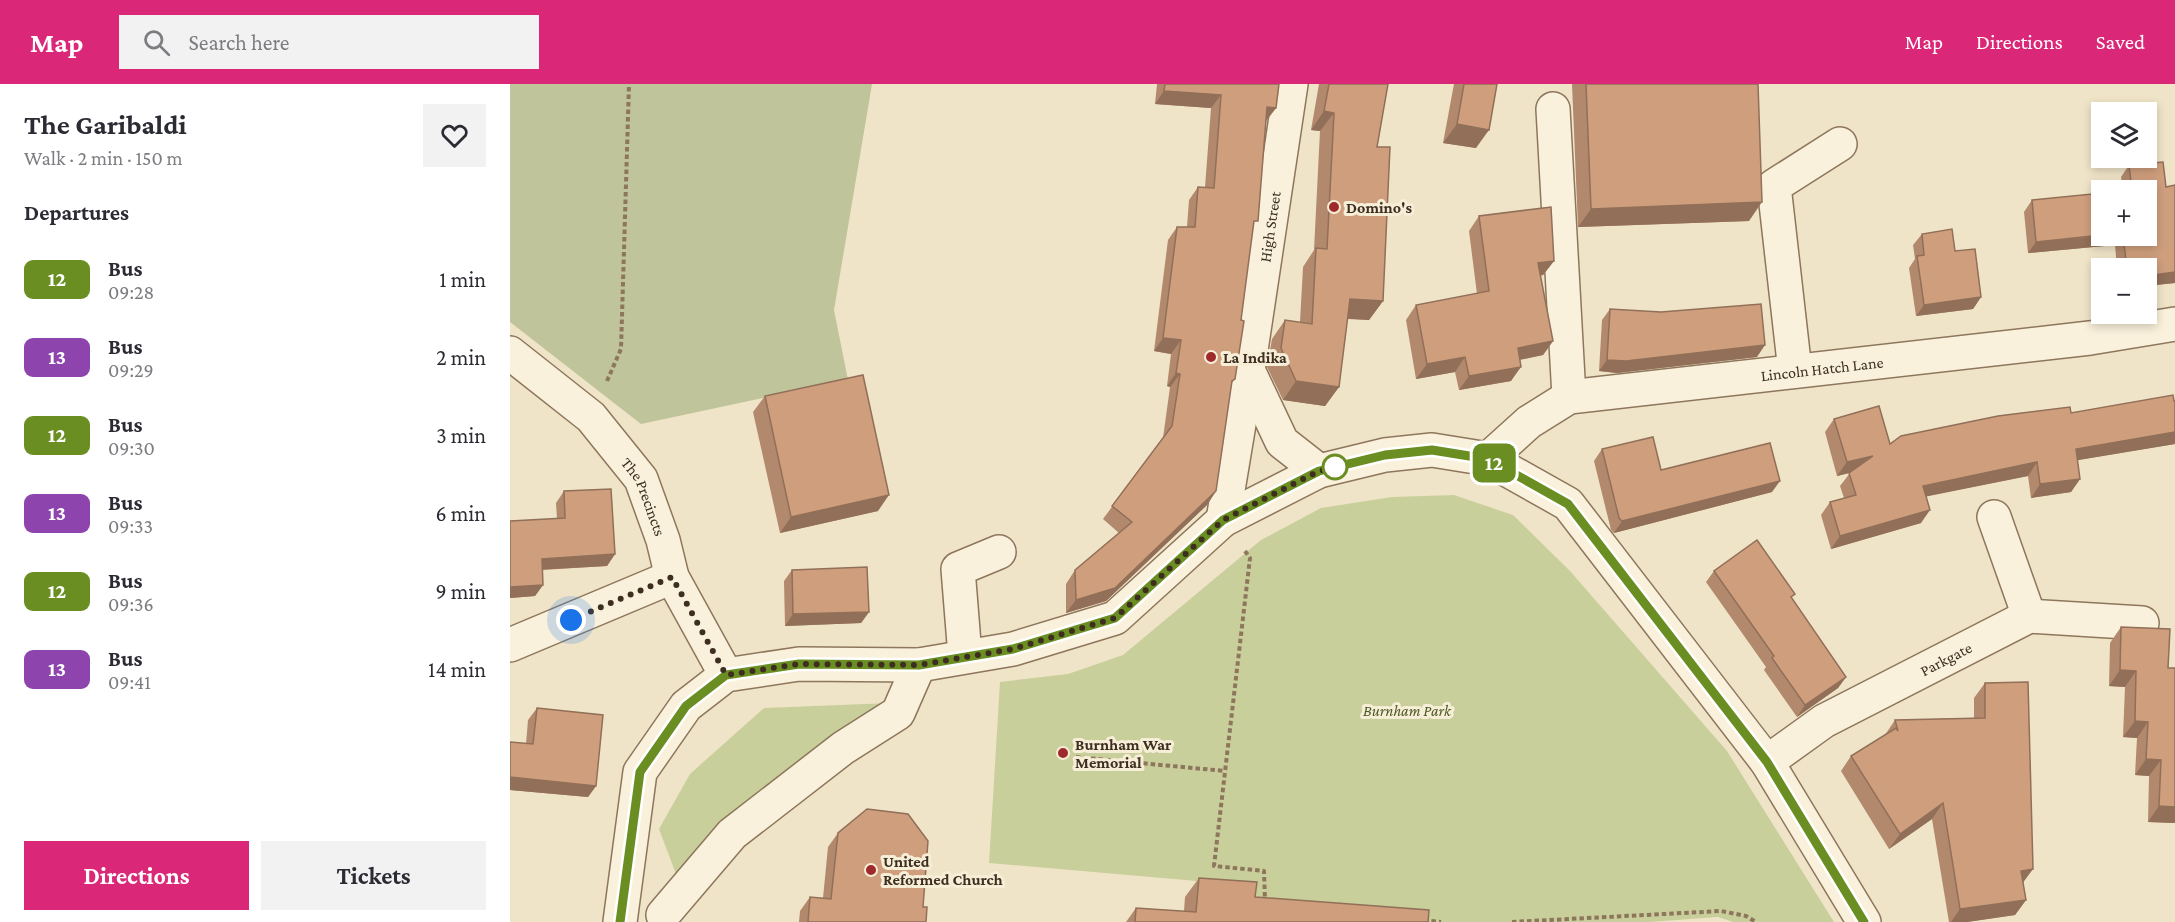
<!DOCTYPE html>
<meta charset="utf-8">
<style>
body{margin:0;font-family:"Crimson Pro",serif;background:#f2f2f3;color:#2b2b33;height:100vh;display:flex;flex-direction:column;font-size:22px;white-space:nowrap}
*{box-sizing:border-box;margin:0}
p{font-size:20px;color:#7c7c81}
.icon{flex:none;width:33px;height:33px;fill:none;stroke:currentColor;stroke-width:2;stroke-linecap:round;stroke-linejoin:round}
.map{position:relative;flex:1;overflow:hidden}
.side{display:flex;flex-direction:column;background:#fff;width:510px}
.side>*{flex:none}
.badge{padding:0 12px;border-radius:9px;font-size:21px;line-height:39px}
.tools{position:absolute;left:1581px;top:18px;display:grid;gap:12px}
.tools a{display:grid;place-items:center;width:66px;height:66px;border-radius:0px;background:#fff;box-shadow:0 3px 9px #0003;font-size:30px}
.you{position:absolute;width:30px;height:30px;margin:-15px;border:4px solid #fff;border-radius:50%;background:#1a73e8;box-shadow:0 0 0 9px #1a73e833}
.map>.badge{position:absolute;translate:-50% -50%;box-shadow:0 0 0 3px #fff}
h2{padding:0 24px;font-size:22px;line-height:54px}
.round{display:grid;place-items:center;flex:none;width:63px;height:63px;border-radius:0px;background:#f2f2f3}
.overview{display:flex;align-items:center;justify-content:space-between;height:102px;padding:0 24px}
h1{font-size:28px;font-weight:700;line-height:45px}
.primary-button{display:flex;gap:12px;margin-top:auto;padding:12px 24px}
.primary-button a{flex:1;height:69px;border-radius:0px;background:#db2777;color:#fff;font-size:24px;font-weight:700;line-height:69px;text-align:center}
.primary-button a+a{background:#f2f2f3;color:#2b2b33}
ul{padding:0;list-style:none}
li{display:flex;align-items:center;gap:18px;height:78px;padding:0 24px}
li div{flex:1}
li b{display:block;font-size:22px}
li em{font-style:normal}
li .badge{min-width:66px;font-weight:700;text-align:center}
header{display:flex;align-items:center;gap:36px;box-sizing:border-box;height:84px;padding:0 30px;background:#db2777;color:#fff}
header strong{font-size:28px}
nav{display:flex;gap:33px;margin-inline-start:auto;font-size:21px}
.search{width:420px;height:54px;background:#f2f2f3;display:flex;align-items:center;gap:15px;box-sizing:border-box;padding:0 21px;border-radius:0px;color:#7c7c81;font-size:22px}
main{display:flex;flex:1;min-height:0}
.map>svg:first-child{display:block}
</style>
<header>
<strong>Map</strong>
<div class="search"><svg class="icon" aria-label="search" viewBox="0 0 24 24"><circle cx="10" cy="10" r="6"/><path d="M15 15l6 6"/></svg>Search here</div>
<nav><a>Map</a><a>Directions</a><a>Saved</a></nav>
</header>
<main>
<section class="side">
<div class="overview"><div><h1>The Garibaldi</h1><p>Walk · 2 min · 150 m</p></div><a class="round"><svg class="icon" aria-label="heart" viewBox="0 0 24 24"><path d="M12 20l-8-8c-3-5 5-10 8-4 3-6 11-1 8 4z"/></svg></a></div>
<h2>Departures</h2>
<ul>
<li><span class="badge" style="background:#6b8e23;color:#fff">12</span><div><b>Bus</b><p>09:28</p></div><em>1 min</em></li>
<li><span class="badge" style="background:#8e44ad;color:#fff">13</span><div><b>Bus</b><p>09:29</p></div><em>2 min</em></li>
<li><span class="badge" style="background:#6b8e23;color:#fff">12</span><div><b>Bus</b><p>09:30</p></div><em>3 min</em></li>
<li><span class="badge" style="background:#8e44ad;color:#fff">13</span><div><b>Bus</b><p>09:33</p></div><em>6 min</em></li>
<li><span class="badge" style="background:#6b8e23;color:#fff">12</span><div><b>Bus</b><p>09:36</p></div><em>9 min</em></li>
<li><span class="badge" style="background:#8e44ad;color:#fff">13</span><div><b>Bus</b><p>09:41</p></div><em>14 min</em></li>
</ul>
<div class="primary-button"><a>Directions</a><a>Tickets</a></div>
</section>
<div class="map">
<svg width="1665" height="838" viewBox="0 0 1665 838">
<rect width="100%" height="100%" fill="#f0e4c8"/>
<g fill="#c9cf9b">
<polygon points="944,411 1003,431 1060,487 1217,667 1324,838 1223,838 1208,833 1140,838 868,838 744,827 744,802 479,779 490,598 558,590 613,571 751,456 811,424 882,413"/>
<polygon points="381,619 175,814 149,745 180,690 254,624"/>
</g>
<polygon fill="#bfc49a" points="0,0 362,0 324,226 338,296 131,340 0,238"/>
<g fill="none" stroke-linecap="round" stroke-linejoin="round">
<g stroke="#8d765c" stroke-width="36">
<g id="minor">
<polyline points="1043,25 1059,313"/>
<path id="s1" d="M0,269L81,333L131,395L153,456L162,493L216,591"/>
<polyline points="738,286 772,358 809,387"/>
<polyline points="1285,287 1264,102 1330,60"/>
<path id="s2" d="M978,375L1019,338L1059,313L1580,254L1665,240"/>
<polyline points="1484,433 1519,532"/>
<path id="s3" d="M713,436L738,286L781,0"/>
<polyline points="0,561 162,493"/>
<polyline points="455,572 448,485 489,468"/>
<path id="s4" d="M1257,678L1314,637L1519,532L1632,539"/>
<polyline points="153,831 222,750 333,664 388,629 409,581"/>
<polyline points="110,838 130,688 176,622 216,591 289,580 409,581 503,565 605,534 713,436 809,387 875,371 922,366 978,375 1058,420 1257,678 1354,838"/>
</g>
</g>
<g stroke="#8d765c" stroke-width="4" stroke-dasharray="4.5 3" stroke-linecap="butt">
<polyline points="97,297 111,265 119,0"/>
<polyline points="735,467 740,474 704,782 754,787 755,817"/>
<polyline points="566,673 715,687"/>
<polyline points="914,836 931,838"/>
<polyline points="1002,838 1211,827 1236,832 1246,838"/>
</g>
<use href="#minor" stroke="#faf1dc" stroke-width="33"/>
</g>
<g fill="#b2896c">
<polygon points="647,0 769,0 766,24 756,37 731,236 725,295 721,300 706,407 697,421 596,517 556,529 556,500 565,486 609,449 593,435 653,354 660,303 657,302 661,270 644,267 658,156 667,143 677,143 679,116 688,103 695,103 701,24 645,20"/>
<polygon points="809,0 878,0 867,63 873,217 859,236 837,235 829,303 815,322 773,316 757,283 762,255 775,236 790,238 793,183 804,166 810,47 801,46"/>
<polygon points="944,0 987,0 966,64 933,59"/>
<polygon points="1062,0 1248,0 1239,137 1068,143"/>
<polygon points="1653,78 1656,103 1665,101 1665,199 1636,202 1636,184 1607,184 1605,161 1518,169 1514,128 1522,116 1592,109 1592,152 1636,152 1636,106 1613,106 1611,93 1619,81"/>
<polygon points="969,132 1044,177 1033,191 1030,192 1043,257 1033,271 1010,276 1001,297 949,306 945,288 906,295 896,236 906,221 967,210 959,147"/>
<polygon points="1412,150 1445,167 1471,213 1463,225 1406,232 1399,184 1405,175 1403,161"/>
<polygon points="1100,225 1247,273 1107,289 1089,287 1092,236"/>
<polygon points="255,312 368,427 270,449 243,328"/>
<polygon points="1561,329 1665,360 1567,376 1570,395 1561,408 1521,414 1518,392 1416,412 1411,439 1321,465 1311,431 1320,418 1334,414 1330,402 1340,389 1327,392 1315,348 1324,335 1380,360"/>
<polygon points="1092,365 1151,386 1262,408 1104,449 1101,446 1084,377"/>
<polygon points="54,407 105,470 97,482 32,486 33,501 25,512 0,514 0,437 47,435 46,419"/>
<polygon points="282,486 359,528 351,539 275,542 274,497"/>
<polygon points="1204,487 1282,515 1336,593 1328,604 1287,633 1254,586 1256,583 1196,498"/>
<polygon points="1611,543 1658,584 1665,739 1638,738 1639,692 1625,691 1627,654 1613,653 1615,603 1599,602 1600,559"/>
<polygon points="1475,599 1516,816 1505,831 1457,838 1439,838 1422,735 1379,765 1331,687 1341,672 1375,651 1385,636 1464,634 1464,614"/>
<polygon points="27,624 86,702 78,713 0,706 0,658 16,660 18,636"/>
<polygon points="328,749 413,823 416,838 289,838 290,827 300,813 313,814 318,763"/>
<polygon points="689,794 745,813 918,838 616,838 626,824 674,827 675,813"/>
</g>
<g fill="#916f58">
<polygon points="654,7 711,11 701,24 645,20"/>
<polygon points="757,23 766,24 756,37 747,36"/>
<polygon points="814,27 824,29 810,47 801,46"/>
<polygon points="947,40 979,46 966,64 933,59"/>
<polygon points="1252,118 1239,137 1068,143 1081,125"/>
<polygon points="1592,152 1611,152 1605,161 1518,169 1526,158"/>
<polygon points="1044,177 1033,191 1018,193 1028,179"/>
<polygon points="1642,183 1636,191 1636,184 1627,184"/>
<polygon points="1665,188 1665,199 1636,202 1636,200 1643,191"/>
<polygon points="1471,213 1463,225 1406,232 1414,221"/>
<polygon points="840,215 873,217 859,236 827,234"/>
<polygon points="653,254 671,256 661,270 644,267"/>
<polygon points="1043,257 1033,271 997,278 1008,264"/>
<polygon points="1255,261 1247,273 1107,289 1089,287 1097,276"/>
<polygon points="955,273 945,288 906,295 917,280"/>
<polygon points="1011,283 1001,297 949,306 959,292"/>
<polygon points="666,289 670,290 660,303 657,302"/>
<polygon points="786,297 829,303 815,322 773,316"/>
<polygon points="1665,348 1665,360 1557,378 1566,365"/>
<polygon points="1363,372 1354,385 1327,392 1337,378"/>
<polygon points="1527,378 1518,392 1404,415 1413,402"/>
<polygon points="1570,395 1561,408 1521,414 1530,400"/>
<polygon points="1270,397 1262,408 1104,449 1112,437"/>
<polygon points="706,407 697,421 596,517 556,529 566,516"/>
<polygon points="379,411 368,427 270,449 281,433"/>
<polygon points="1420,426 1411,439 1321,465 1330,452"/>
<polygon points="105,470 97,482 24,486 32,475"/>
<polygon points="33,501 25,512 0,514 0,503"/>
<polygon points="359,528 351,539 275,542 283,530"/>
<polygon points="1610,586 1626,587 1615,603 1599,602"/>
<polygon points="1336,593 1328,604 1287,633 1295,621"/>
<polygon points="1625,637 1638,638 1627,654 1613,653"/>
<polygon points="1636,675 1651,676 1639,692 1625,691"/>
<polygon points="0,693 86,702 78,713 0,706"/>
<polygon points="1433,719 1422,735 1379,765 1390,750"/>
<polygon points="1649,722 1665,723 1665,739 1638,738"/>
<polygon points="1523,785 1512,800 1511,787"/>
<polygon points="1516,816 1505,831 1457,838 1441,838 1450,825"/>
</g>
<g fill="#cf9f7d" stroke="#916f58" stroke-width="1.5">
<polygon points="655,0 769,0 766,24 757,23 748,137 744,137 731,236 734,237 725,295 722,297 706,407 605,504 566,516 565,486 622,438 602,422 662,342 670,290 666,289 671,256 653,254 667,143 685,143 688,103 704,104 711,11 654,7"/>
<polygon points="819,0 878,0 867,63 880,63 873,217 840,215 829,303 786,297 771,264 775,236 802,240 806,164 817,165 824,29 814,27"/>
<polygon points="954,0 987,0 979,46 947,40"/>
<polygon points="1076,0 1248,0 1252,118 1081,125"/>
<polygon points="1653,78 1656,103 1665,101 1665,188 1643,191 1642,183 1617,184 1613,152 1636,152 1636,106 1619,106 1622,106 1619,81"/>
<polygon points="1592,109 1592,151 1526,158 1522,116"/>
<polygon points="1041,123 1044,177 1028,179 1043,257 1008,264 1011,283 959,292 955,273 917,280 906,221 979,207 969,132"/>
<polygon points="1442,145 1445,167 1465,165 1471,213 1414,221 1407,172 1414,171 1412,150"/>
<polygon points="1251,220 1255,261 1116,277 1097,276 1100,225 1151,228"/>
<polygon points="353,291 379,411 281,433 255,312"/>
<polygon points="1663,311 1664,317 1665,317 1665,348 1566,365 1570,395 1530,400 1527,378 1413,402 1420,426 1330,452 1320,418 1346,411 1339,389 1363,372 1337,378 1324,335 1369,322 1380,360 1391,352 1488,332 1560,323 1561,329"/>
<polygon points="1143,353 1151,386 1260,359 1270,397 1112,437 1109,434 1092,365"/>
<polygon points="101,405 105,470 32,475 33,501 0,503 0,437 55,434 54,407"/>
<polygon points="1247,456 1285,510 1281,513 1336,593 1295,621 1262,574 1264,572 1204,487"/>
<polygon points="357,483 359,528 283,530 282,486"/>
<polygon points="1611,543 1660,545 1658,584 1665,584 1665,723 1649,722 1651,676 1636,675 1638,638 1625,637 1626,587 1610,586"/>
<polygon points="1518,598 1523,785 1511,787 1516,816 1450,825 1433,719 1390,750 1341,672 1386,644 1388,647 1385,636 1475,634 1475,599"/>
<polygon points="27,624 93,631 86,702 0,693 0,658 23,660"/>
<polygon points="357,725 398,730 418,757 413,823 417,823 416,838 298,838 300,813 321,815 328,749"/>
<polygon points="689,794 747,798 745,813 919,826 918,838 625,838 626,824 686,828"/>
</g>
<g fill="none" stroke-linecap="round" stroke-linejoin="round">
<g stroke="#fff" stroke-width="14">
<polyline id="line" points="110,838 130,688 176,622 216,591 289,580 409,581 503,565 605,534 713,436 809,387 875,371 922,366 978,375 1058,420 1257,678 1354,838"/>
</g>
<use href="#line" stroke="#6b8e23" stroke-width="9"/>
<polyline stroke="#3d2e20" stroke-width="6" stroke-dasharray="0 10.8" points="61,536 162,493 216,591 289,580 409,581 503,565 605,534 713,436 809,387 831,382 825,383"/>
</g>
<g fill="#9e2a2b" stroke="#f7eed8" stroke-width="2">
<circle cx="824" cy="123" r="6"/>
<circle cx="701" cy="273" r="6"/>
<circle cx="553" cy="669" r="6"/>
<circle cx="361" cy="786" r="6"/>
</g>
<circle fill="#fff" stroke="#6b8e23" stroke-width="3" cx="825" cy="383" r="12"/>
<g text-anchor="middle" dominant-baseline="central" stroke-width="6" stroke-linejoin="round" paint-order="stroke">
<g font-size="16" font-weight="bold" fill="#3d2e20" stroke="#f7eed8" text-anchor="start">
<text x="836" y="123">Domino's</text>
<text x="713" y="273">La Indika</text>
<text x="565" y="660">Burnham War<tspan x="565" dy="18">Memorial</tspan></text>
<text x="373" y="777">United<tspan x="373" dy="18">Reformed Church</tspan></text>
</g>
<g font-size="16" fill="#3d2e20" stroke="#f7eed8">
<text stroke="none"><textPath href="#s3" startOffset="297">High Street</textPath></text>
<text stroke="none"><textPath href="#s2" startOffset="357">Lincoln Hatch Lane</textPath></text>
<text stroke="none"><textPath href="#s1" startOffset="200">The Precincts</textPath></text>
<text stroke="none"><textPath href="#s4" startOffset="207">Parkgate</textPath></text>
</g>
<g font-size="16" font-style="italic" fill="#4d5a26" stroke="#f7eed8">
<text x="897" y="626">Burnham Park</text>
</g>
</g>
</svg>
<div class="tools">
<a><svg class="icon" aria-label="layers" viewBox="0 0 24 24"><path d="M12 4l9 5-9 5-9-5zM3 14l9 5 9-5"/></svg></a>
<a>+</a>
<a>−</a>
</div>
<div class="you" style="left:61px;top:536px"></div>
<b class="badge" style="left:984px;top:379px;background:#6b8e23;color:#fff">12</b>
</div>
</main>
